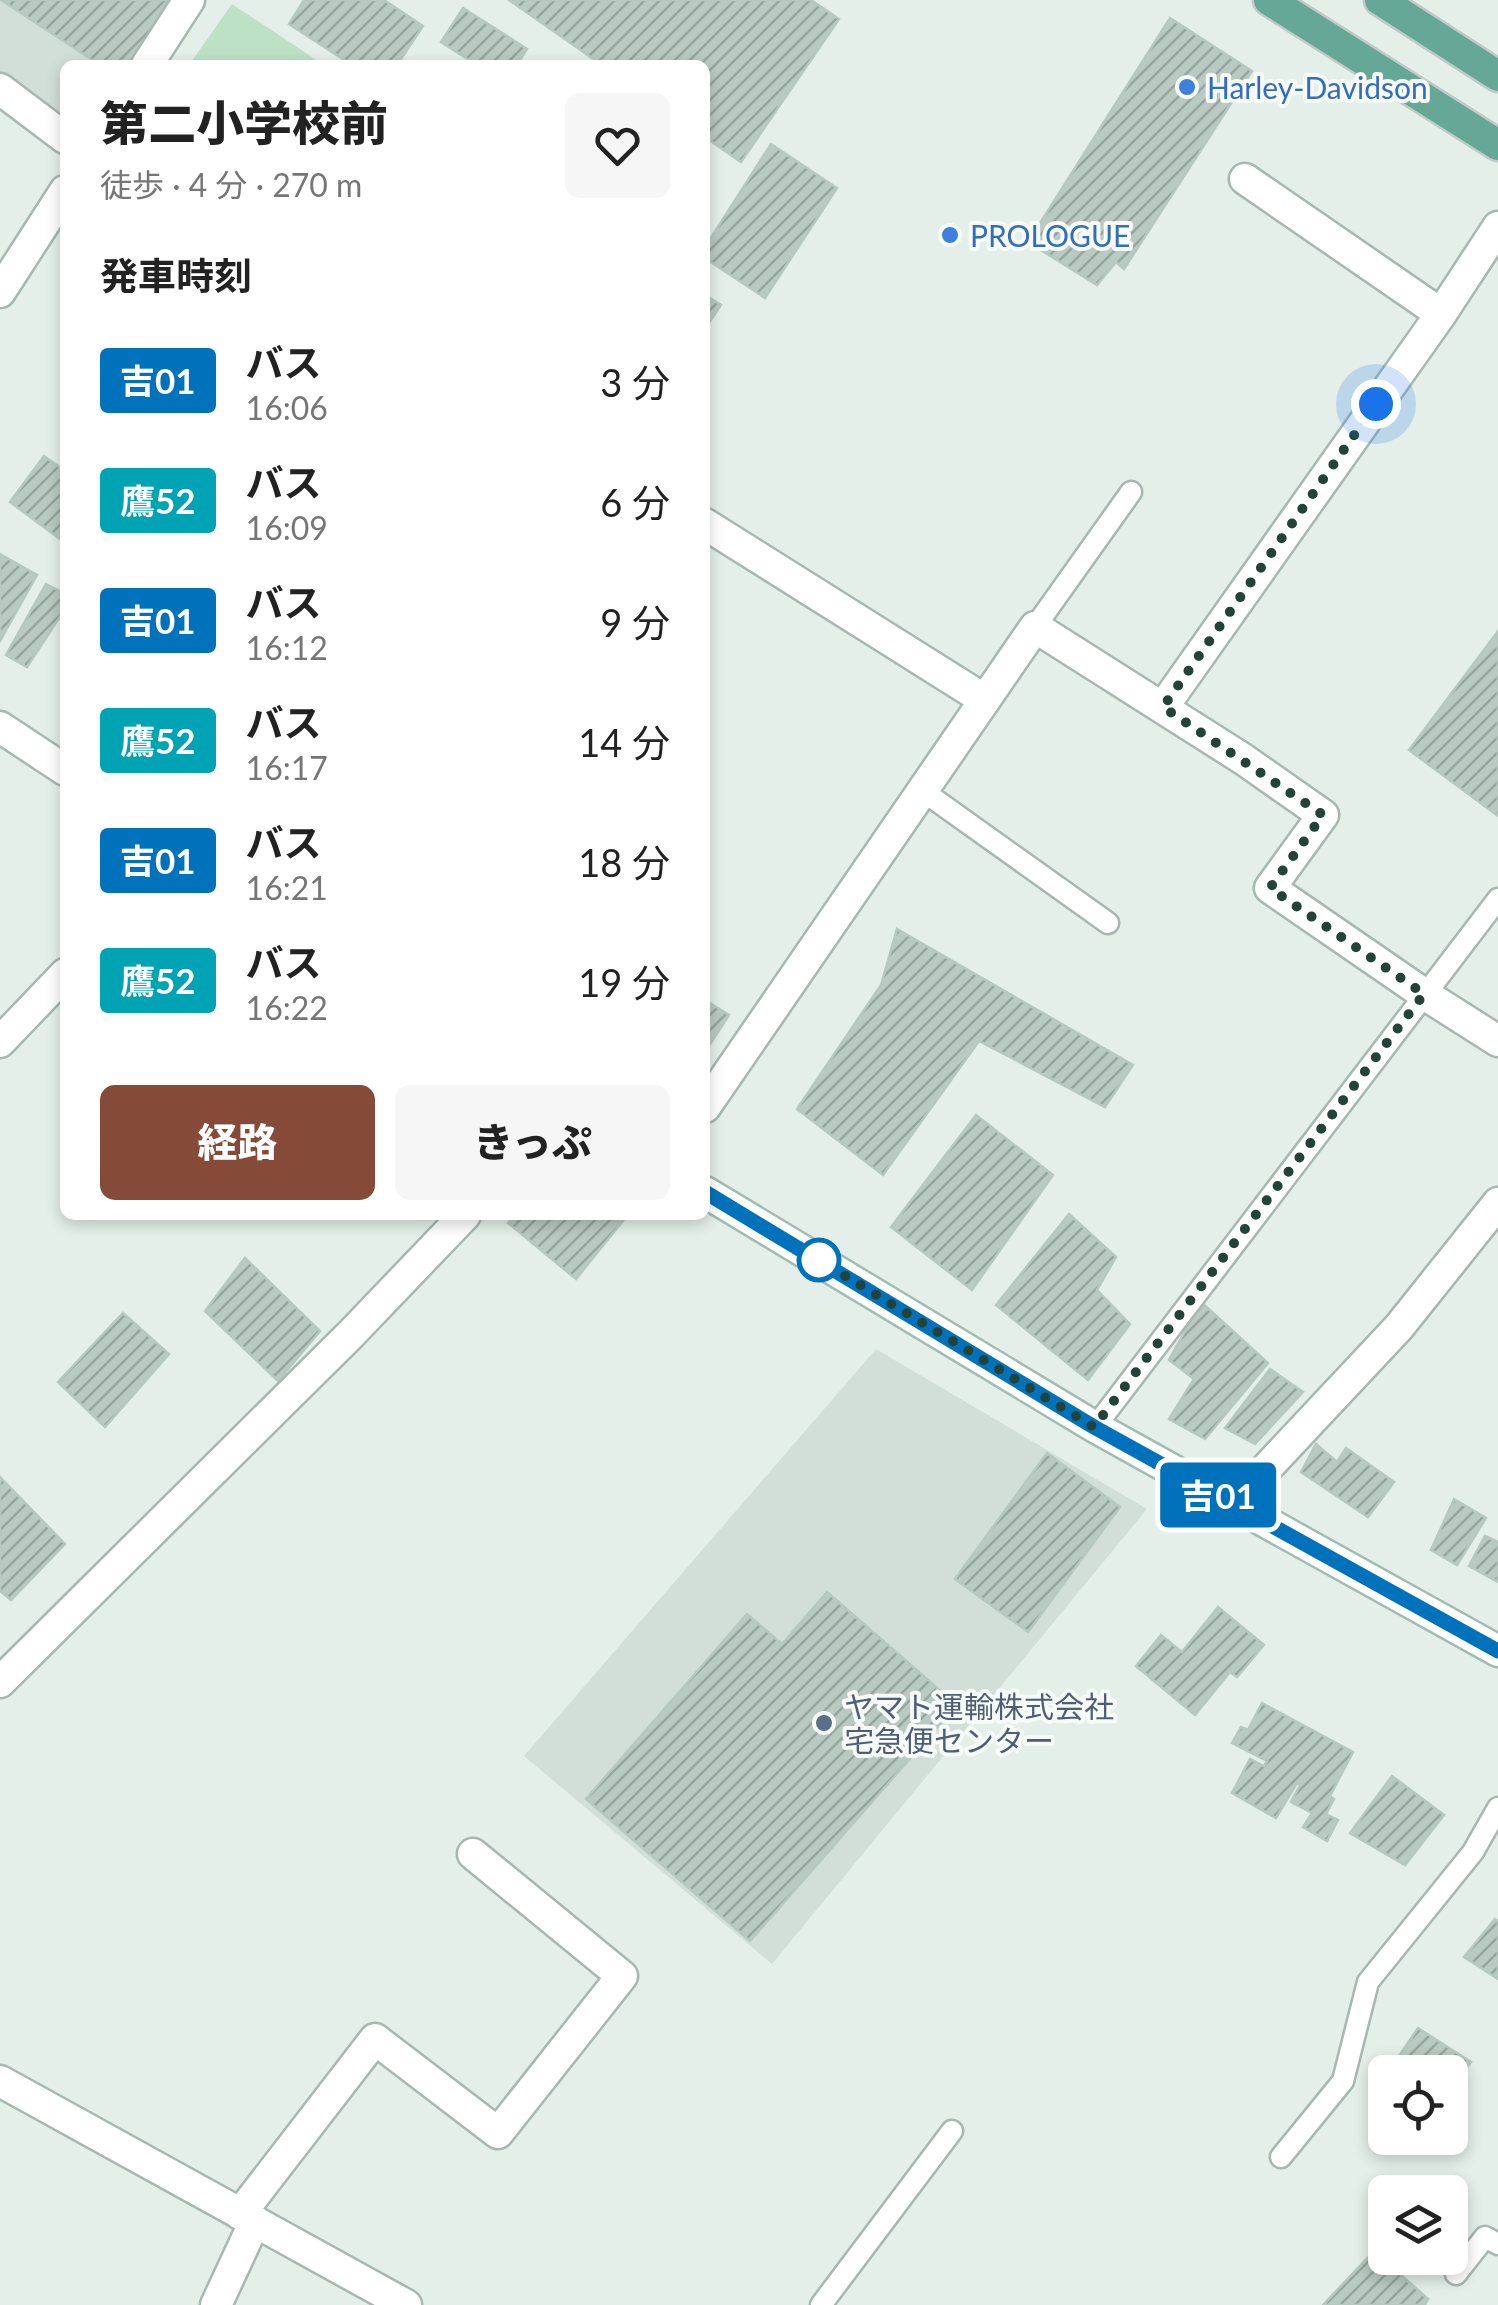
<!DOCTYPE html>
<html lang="ja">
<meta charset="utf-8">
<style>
body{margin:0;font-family:Lato,"Noto Sans JP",sans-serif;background:#f6f6f6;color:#222;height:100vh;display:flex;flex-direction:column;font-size:38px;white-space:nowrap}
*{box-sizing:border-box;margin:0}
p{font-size:32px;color:#767676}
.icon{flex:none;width:55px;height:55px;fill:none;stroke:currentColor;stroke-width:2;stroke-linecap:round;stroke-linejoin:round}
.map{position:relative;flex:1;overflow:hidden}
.sheet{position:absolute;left:60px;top:60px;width:650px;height:1160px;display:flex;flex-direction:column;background:#fff;border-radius:15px;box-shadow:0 5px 15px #0003}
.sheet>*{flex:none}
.badge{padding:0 20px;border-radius:8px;font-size:35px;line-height:65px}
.buttons{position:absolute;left:1368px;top:2055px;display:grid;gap:20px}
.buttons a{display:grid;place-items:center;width:100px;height:100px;border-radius:15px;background:#fff;box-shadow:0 5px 15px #0003;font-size:50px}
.you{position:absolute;width:50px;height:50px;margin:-25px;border:8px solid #fff;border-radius:50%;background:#1a73e8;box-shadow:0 0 0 15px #1a73e833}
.map>.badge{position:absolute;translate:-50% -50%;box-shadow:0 0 0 5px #fff}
h2{padding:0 40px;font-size:38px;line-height:90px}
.round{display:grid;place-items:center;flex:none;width:105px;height:105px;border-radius:15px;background:#f6f6f6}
.overview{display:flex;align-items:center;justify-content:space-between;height:170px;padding:0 40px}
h1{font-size:48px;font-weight:800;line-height:75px}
.primary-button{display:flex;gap:20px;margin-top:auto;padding:20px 40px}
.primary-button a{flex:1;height:115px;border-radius:15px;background:#854a38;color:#fff;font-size:40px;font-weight:800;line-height:115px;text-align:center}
.primary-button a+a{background:#f6f6f6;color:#222}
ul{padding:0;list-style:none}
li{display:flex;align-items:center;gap:30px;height:120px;padding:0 40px}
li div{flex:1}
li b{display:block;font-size:38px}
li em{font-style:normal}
li .badge{min-width:110px;font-weight:700;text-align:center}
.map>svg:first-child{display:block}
</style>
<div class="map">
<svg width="1498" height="2305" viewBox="0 0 1498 2305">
<defs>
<pattern id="building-hatch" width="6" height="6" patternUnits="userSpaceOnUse" patternTransform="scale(2.5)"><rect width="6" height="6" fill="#b9cac3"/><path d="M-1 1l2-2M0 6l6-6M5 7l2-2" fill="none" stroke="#96a69f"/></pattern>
</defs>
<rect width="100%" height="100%" fill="#e4efea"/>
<g fill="#d2dfd9">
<polygon points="0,0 178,0 128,65 65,65 65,120 0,72"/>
<polygon points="876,1349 1147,1509 772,1964 524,1756"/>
</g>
<polygon fill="#bce1c5" points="232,4 324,65 189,65"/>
<g fill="url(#building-hatch)" stroke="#b6c9c1" stroke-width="2.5">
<polygon points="1,0 176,0 132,65 100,65"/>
<polygon points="304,0 384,0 423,26 397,65 352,65 289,24"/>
<polygon points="509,0 811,0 839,19 741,162 705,137 705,65 602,65"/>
<polygon points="463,8 527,49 517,65 477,65 441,42"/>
<polygon points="1170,18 1252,71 1124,269 1116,262 1097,285 1028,242"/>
<polygon points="771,144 837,188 765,298 705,258 705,247"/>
<polygon points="705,295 721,305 705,329"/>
<polygon points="44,456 65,471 65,533 60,539 10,502"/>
<polygon points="0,554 37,575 0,641"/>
<polygon points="46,584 65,594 65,609 27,667 6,655"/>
<polygon points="1498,631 1498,816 1409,750"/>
<polygon points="897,929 1133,1065 1105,1107 979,1041 883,1175 797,1109 881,985"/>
<polygon points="705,1000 729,1015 705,1052"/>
<polygon points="976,1115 1053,1175 972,1290 891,1227"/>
<polygon points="1069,1214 1116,1257 1097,1290 1130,1324 1088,1380 996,1305"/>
<polygon points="515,1215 624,1215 626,1217 576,1279 508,1223"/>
<polygon points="245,1258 320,1331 278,1381 205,1311"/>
<polygon points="1201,1302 1268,1363 1205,1439 1169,1419 1194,1379 1169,1360"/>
<polygon points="123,1313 169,1354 105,1427 58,1382"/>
<polygon points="1270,1369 1303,1392 1255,1444 1225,1428"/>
<polygon points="1316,1444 1337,1462 1346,1448 1394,1482 1368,1517 1301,1472"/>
<polygon points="1047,1453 1120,1507 1028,1632 955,1579"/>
<polygon points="0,1477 65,1544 11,1600 0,1591"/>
<polygon points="1454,1499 1486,1518 1457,1565 1431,1550"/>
<polygon points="1485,1536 1498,1542 1498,1582 1469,1566"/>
<polygon points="827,1592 957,1705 750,1941 586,1799 747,1614 782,1644"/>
<polygon points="1218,1607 1264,1645 1237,1677 1230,1672 1195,1715 1136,1666 1161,1635 1182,1652"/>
<polygon points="1262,1703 1353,1752 1330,1796 1334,1799 1326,1814 1338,1820 1327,1841 1303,1827 1312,1813 1291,1802 1300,1785 1297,1783 1276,1818 1232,1793 1250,1759 1264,1766 1267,1761 1232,1743 1241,1727 1248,1730"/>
<polygon points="1392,1776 1444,1815 1405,1865 1350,1833"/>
<polygon points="1495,1919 1498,1921 1498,1979 1464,1957"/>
<polygon points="1418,2028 1471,2062 1450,2090 1450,2072 1388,2072"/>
<polygon points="1374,2251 1428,2299 1425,2305 1323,2305"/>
</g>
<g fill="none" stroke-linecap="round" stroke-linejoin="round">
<g stroke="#a6b8b1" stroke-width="25">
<g id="lane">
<polyline points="1035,627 1131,492"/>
<polyline points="923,791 1108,923"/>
<polyline points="1095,1427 1498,899"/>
<polyline points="1281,2157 1343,2081 1368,1982 1473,1852 1498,1808"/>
<polyline points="1456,2274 1485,2237 1498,2244"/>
<polyline points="821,2305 952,2131"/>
</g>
</g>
<g stroke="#a6b8b1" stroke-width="35">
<g id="street">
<polyline points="147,65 189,0"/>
<polyline points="0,89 65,138"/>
<polyline points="1245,179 1441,314"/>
<polyline points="0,292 65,191"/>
<polyline points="705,524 985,700"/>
<polyline points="1163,707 1441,314 1498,227"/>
<polyline points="0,1042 65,974"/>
<polyline points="705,1107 1035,627 1243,759 1323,815 1270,888 1424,994 1498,1041"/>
<polyline points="1233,1504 1399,1327 1498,1203"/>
<polyline points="0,1682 351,1334 465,1215"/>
<polyline points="0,2081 406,2305"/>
<polyline points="240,2214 375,2039 498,2133 622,1976 473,1854"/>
<polyline points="216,2305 255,2221"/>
</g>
</g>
<g stroke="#a2bcb2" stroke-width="35">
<g id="secondary">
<polyline points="0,727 65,770"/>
<polyline points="705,1192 1095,1427 1498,1651"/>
</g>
</g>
<g stroke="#c1cac8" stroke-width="35">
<g id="primary">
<polyline points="1269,0 1498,145"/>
<polyline points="1380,0 1498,76"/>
</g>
</g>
<use href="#lane" stroke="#fff" stroke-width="20"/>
<use href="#street" stroke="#fff" stroke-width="30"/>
<use href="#secondary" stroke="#fff" stroke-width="30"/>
<use href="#primary" stroke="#65a896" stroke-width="30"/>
</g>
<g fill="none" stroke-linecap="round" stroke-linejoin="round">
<g stroke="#fff" stroke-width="22">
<polyline id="line" points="705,1192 1094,1427 1498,1651"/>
</g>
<use href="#line" stroke="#0072bc" stroke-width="15"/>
<polyline stroke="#224339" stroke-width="10" stroke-dasharray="0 18" points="819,1260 809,1254 1094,1427 1424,994 1270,888 1323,815 1163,707 1376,404"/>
</g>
<g fill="#3f7fe0" stroke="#f6fbf8" stroke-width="4">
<circle cx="1187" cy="87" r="10"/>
<circle cx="950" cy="235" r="10"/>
</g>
<circle fill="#fff" stroke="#0072bc" stroke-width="5" cx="819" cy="1260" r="20"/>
<circle fill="#5c6f8a" stroke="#f6fbf8" stroke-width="4" cx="824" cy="1723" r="10"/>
<g text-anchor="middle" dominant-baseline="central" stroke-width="8" stroke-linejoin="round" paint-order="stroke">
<g font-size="30" fill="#366cbe" stroke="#f6fbf8" text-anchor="start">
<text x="1207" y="87">Harley-Davidson</text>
<text x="970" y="235">PROLOGUE</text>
</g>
<g font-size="30" fill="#4e5e75" stroke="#f6fbf8" text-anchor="start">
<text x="844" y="1706">ヤマト運輸株式会社<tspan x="844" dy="34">宅急便センター</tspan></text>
</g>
</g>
</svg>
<div class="buttons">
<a><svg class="icon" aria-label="locate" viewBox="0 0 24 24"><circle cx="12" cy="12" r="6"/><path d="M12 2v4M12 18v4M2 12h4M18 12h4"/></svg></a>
<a><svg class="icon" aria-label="layers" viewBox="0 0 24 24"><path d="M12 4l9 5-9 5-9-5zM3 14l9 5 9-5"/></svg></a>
</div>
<div class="you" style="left:1376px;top:404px"></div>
<b class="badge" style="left:1218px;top:1495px;background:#0072bc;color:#fff">吉01</b>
<section class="sheet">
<div class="overview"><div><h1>第二小学校前</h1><p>徒歩 · 4 分 · 270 m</p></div><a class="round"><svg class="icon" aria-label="heart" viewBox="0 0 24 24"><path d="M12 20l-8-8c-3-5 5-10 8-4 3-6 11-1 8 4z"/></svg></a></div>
<h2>発車時刻</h2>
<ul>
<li><span class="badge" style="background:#0072bc;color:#fff">吉01</span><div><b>バス</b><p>16:06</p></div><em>3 分</em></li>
<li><span class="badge" style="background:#00a3b4;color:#fff">鷹52</span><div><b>バス</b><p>16:09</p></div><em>6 分</em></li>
<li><span class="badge" style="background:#0072bc;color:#fff">吉01</span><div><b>バス</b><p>16:12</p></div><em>9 分</em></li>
<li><span class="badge" style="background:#00a3b4;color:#fff">鷹52</span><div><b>バス</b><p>16:17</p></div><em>14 分</em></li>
<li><span class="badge" style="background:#0072bc;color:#fff">吉01</span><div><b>バス</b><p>16:21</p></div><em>18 分</em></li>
<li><span class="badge" style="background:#00a3b4;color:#fff">鷹52</span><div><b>バス</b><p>16:22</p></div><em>19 分</em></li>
</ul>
<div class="primary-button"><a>経路</a><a>きっぷ</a></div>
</section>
</div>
